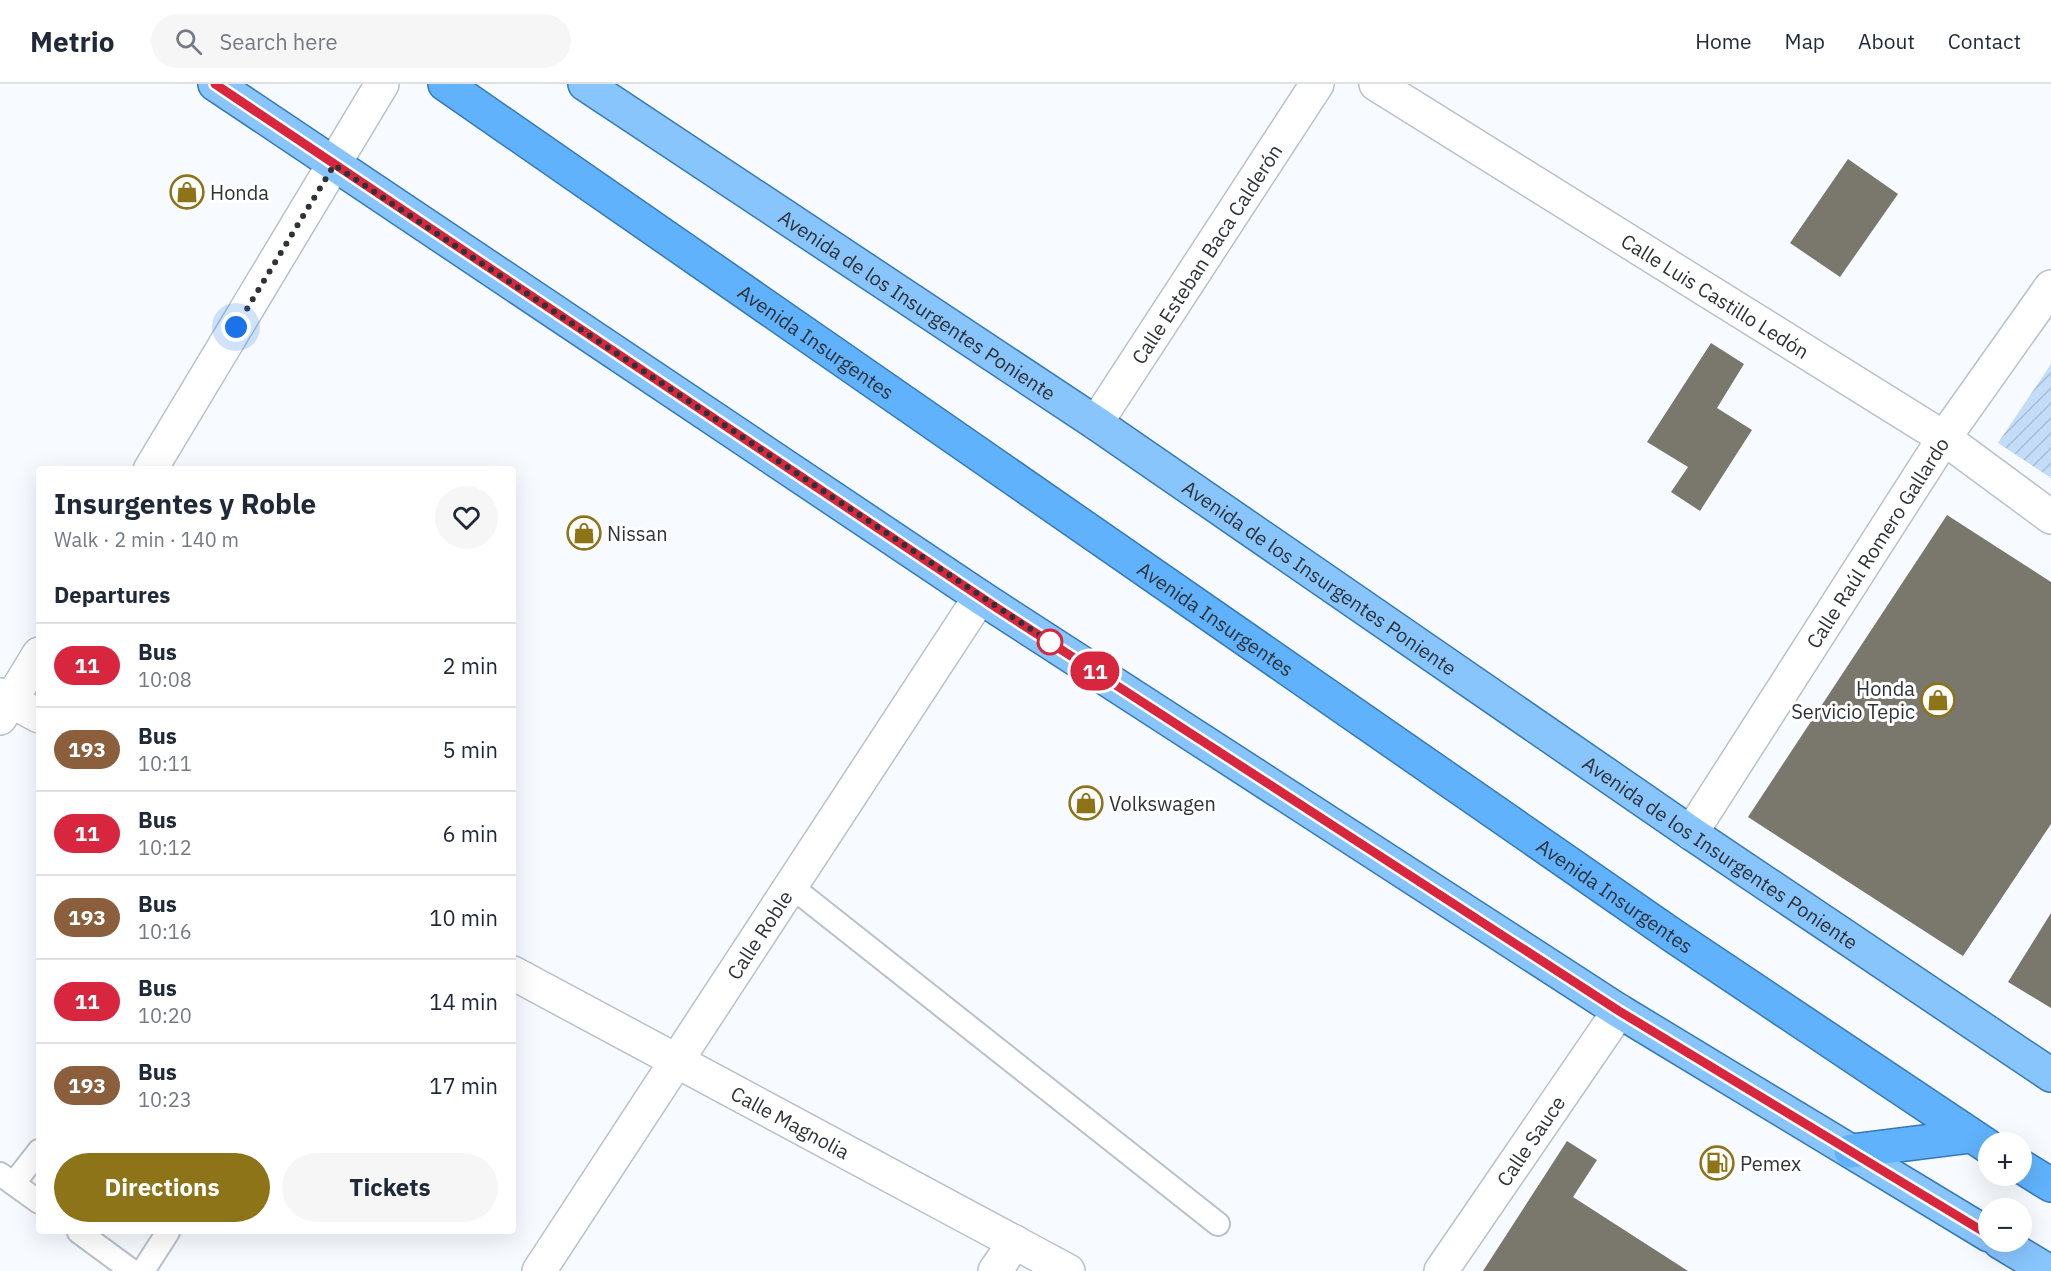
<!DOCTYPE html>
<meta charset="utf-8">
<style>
body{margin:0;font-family:"IBM Plex Sans",sans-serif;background:#f6f6f7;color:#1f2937;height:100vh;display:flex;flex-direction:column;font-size:22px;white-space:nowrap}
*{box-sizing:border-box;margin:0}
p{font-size:20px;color:#747a83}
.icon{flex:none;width:33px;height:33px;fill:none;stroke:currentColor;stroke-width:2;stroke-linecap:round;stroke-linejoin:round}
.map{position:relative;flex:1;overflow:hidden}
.details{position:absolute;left:36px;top:382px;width:480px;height:768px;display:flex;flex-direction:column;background:#fff;border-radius:6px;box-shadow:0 6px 24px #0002}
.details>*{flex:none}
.badge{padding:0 12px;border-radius:20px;font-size:21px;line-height:39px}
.tools{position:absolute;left:1978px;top:1048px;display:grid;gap:12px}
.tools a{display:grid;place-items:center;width:54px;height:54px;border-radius:50%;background:#fff;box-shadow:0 6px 24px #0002;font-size:30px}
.you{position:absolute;width:30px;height:30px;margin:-15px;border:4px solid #fff;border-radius:50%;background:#1a73e8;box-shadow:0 0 0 9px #1a73e833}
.map>.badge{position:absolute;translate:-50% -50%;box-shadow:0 0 0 3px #fff}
h2{padding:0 18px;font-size:22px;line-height:54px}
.round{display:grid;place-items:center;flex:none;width:63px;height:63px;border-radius:32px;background:#f6f6f7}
.headline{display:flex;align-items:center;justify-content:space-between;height:102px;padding:0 18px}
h1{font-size:28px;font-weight:700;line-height:45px}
.primary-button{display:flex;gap:12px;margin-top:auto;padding:12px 18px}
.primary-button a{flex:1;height:69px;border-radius:36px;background:#8d7419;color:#fff;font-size:24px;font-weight:700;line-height:69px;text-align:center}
.primary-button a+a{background:#f6f6f7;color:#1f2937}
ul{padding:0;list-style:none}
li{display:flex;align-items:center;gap:18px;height:84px;padding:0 18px;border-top:2px solid #e0e1e3}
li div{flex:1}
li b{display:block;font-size:22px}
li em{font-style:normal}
li .badge{min-width:66px;font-weight:700;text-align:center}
header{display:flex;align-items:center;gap:36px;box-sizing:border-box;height:84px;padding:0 30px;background:#fff;border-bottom:2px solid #e0e1e3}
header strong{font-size:28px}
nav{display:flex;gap:33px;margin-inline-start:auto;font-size:21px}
.search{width:420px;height:54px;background:#f6f6f7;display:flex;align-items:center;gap:15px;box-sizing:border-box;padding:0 21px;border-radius:33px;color:#747a83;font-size:22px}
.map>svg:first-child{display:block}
</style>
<header>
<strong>Metrio</strong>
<div class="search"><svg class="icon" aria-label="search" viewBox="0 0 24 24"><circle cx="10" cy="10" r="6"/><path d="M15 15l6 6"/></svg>Search here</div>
<nav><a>Home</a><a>Map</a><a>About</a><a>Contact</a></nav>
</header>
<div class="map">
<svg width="2051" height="1187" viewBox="0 0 2051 1187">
<defs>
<pattern id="garden-furrows" width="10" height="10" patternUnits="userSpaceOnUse" patternTransform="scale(1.5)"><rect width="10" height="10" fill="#c3dcf7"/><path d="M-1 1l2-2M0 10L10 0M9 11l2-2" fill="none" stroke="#a8bdd4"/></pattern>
</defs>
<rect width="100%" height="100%" fill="#f7fbff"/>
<polygon fill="url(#garden-furrows)" points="2051,280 2051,394 1998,359"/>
<g fill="#7a776c">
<polygon points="1848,75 1898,110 1840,193 1790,159"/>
<polygon points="1711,259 1744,280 1717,324 1752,346 1700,427 1671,408 1688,383 1647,358"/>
<polygon points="1947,431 2051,498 2051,740 1963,872 1748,733"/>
<polygon points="2051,829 2051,924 2008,898"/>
<polygon points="1567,1057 1597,1076 1573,1113 1688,1187 1483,1187"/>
</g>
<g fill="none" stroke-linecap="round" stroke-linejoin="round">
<g stroke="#b8c1ca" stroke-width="26">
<g id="service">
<polyline points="792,803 1218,1140"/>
<polyline points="0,1090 39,1118"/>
<polyline points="14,1099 39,1067"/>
<polyline points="79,1148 132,1187"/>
<polyline points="143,1187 168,1148"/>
</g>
</g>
<g stroke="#b8c1ca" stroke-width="36">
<g id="minor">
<path id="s1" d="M1376,0L1944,354L2051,433"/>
<path id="s2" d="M1096,339L1317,0"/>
<polyline points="150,386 382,0"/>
<polyline points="0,611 39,632"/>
<polyline points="0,634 39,570"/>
<path id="s3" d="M1691,749L1944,354L2051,203"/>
<path id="s4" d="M513,889L1068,1187"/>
<path id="s5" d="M539,1187L980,513"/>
<polyline points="995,1187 1015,1158"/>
<path id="s6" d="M1441,1187L1619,927"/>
</g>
</g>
<g stroke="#3579b6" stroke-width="36">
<g id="primary">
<polyline points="215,0 980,513 1619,927 1989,1151"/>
<path id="s7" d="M585,0L1096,339L1691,749L2051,991"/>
<polyline points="2000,1158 2048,1187"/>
</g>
</g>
<g stroke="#3579b6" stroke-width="36">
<g id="trunk">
<path id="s8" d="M445,0L1675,853L1989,1063"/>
<polyline points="1851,1067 1971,1052"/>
<polyline points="2022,1083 2051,1101"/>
</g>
</g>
<use href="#service" stroke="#fff" stroke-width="22"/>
<use href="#minor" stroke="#fff" stroke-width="33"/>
<use href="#primary" stroke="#88c5fd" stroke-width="33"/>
<use href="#trunk" stroke="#60b2fc" stroke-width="33"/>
</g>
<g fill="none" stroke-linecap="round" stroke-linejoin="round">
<g stroke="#fff" stroke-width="14">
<polyline id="line" points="215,0 997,524 1619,927 1989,1151"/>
</g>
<use href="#line" stroke="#d7263d" stroke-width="9"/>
<polyline stroke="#2f3236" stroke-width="6" stroke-dasharray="0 10.8" points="236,243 334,81 1050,558"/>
</g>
<defs>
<g id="shop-ring" transform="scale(1.725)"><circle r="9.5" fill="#fff" stroke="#8d7419" stroke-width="1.5"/><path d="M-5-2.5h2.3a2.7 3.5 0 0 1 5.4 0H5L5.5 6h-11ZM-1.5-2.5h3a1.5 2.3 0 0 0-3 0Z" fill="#8d7419"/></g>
<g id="fuel-ring" transform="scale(1.725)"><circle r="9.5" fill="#fff" stroke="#8d7419" stroke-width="1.5"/><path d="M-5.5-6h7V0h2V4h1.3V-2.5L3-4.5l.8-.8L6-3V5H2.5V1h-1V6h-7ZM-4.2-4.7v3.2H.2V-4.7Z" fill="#8d7419"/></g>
</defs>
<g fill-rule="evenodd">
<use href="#shop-ring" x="187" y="108"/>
<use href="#shop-ring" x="584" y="449"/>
<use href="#shop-ring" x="1938" y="616"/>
<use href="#shop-ring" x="1086" y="719"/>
<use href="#fuel-ring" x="1717" y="1079"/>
</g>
<circle fill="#fff" stroke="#d7263d" stroke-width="3" cx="1050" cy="558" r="12"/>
<g text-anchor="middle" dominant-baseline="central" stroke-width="6" stroke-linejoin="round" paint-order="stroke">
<g font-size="20" fill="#2f3236" stroke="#fff" text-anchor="start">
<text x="210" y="108">Honda</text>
<text x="607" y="449">Nissan</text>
<text x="1915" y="604" text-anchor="end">Honda<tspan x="1915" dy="23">Servicio Tepic</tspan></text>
<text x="1109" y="719">Volkswagen</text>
<text x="1740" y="1079">Pemex</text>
</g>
<g font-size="20" fill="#2f3236" stroke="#fff">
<text stroke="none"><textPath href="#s2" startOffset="202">Calle Esteban Baca Calderón</textPath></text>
<text stroke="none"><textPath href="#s1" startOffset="400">Calle Luis Castillo Ledón</textPath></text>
<text stroke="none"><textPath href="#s7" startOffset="399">Avenida de los Insurgentes Poniente</textPath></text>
<text stroke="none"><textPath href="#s8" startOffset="452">Avenida Insurgentes</textPath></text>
<text stroke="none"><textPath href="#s3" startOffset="345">Calle Raúl Romero Gallardo</textPath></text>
<text stroke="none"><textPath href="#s7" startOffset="885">Avenida de los Insurgentes Poniente</textPath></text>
<text stroke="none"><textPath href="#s8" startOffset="938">Avenida Insurgentes</textPath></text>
<text stroke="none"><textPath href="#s7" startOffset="1371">Avenida de los Insurgentes Poniente</textPath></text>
<text stroke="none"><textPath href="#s8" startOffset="1424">Avenida Insurgentes</textPath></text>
<text stroke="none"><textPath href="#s5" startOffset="402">Calle Roble</textPath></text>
<text stroke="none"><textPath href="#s4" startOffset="315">Calle Magnolia</textPath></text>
<text stroke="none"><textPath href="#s6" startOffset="158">Calle Sauce</textPath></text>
</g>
</g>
</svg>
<div class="tools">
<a>+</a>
<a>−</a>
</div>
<div class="you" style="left:236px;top:243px"></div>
<b class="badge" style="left:1095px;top:587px;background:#d7263d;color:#fff">11</b>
<section class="details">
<div class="headline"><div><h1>Insurgentes y Roble</h1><p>Walk · 2 min · 140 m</p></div><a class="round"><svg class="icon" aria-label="heart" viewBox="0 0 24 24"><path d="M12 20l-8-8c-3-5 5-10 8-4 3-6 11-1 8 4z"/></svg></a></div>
<h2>Departures</h2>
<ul>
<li><span class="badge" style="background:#d7263d;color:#fff">11</span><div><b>Bus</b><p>10:08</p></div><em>2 min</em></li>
<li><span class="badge" style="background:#8b5e3c;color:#fff">193</span><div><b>Bus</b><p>10:11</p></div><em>5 min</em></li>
<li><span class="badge" style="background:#d7263d;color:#fff">11</span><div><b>Bus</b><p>10:12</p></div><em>6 min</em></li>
<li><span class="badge" style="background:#8b5e3c;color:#fff">193</span><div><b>Bus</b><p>10:16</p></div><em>10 min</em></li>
<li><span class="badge" style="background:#d7263d;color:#fff">11</span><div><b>Bus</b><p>10:20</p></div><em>14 min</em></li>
<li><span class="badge" style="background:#8b5e3c;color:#fff">193</span><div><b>Bus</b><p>10:23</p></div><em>17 min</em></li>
</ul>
<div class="primary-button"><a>Directions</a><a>Tickets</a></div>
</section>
</div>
